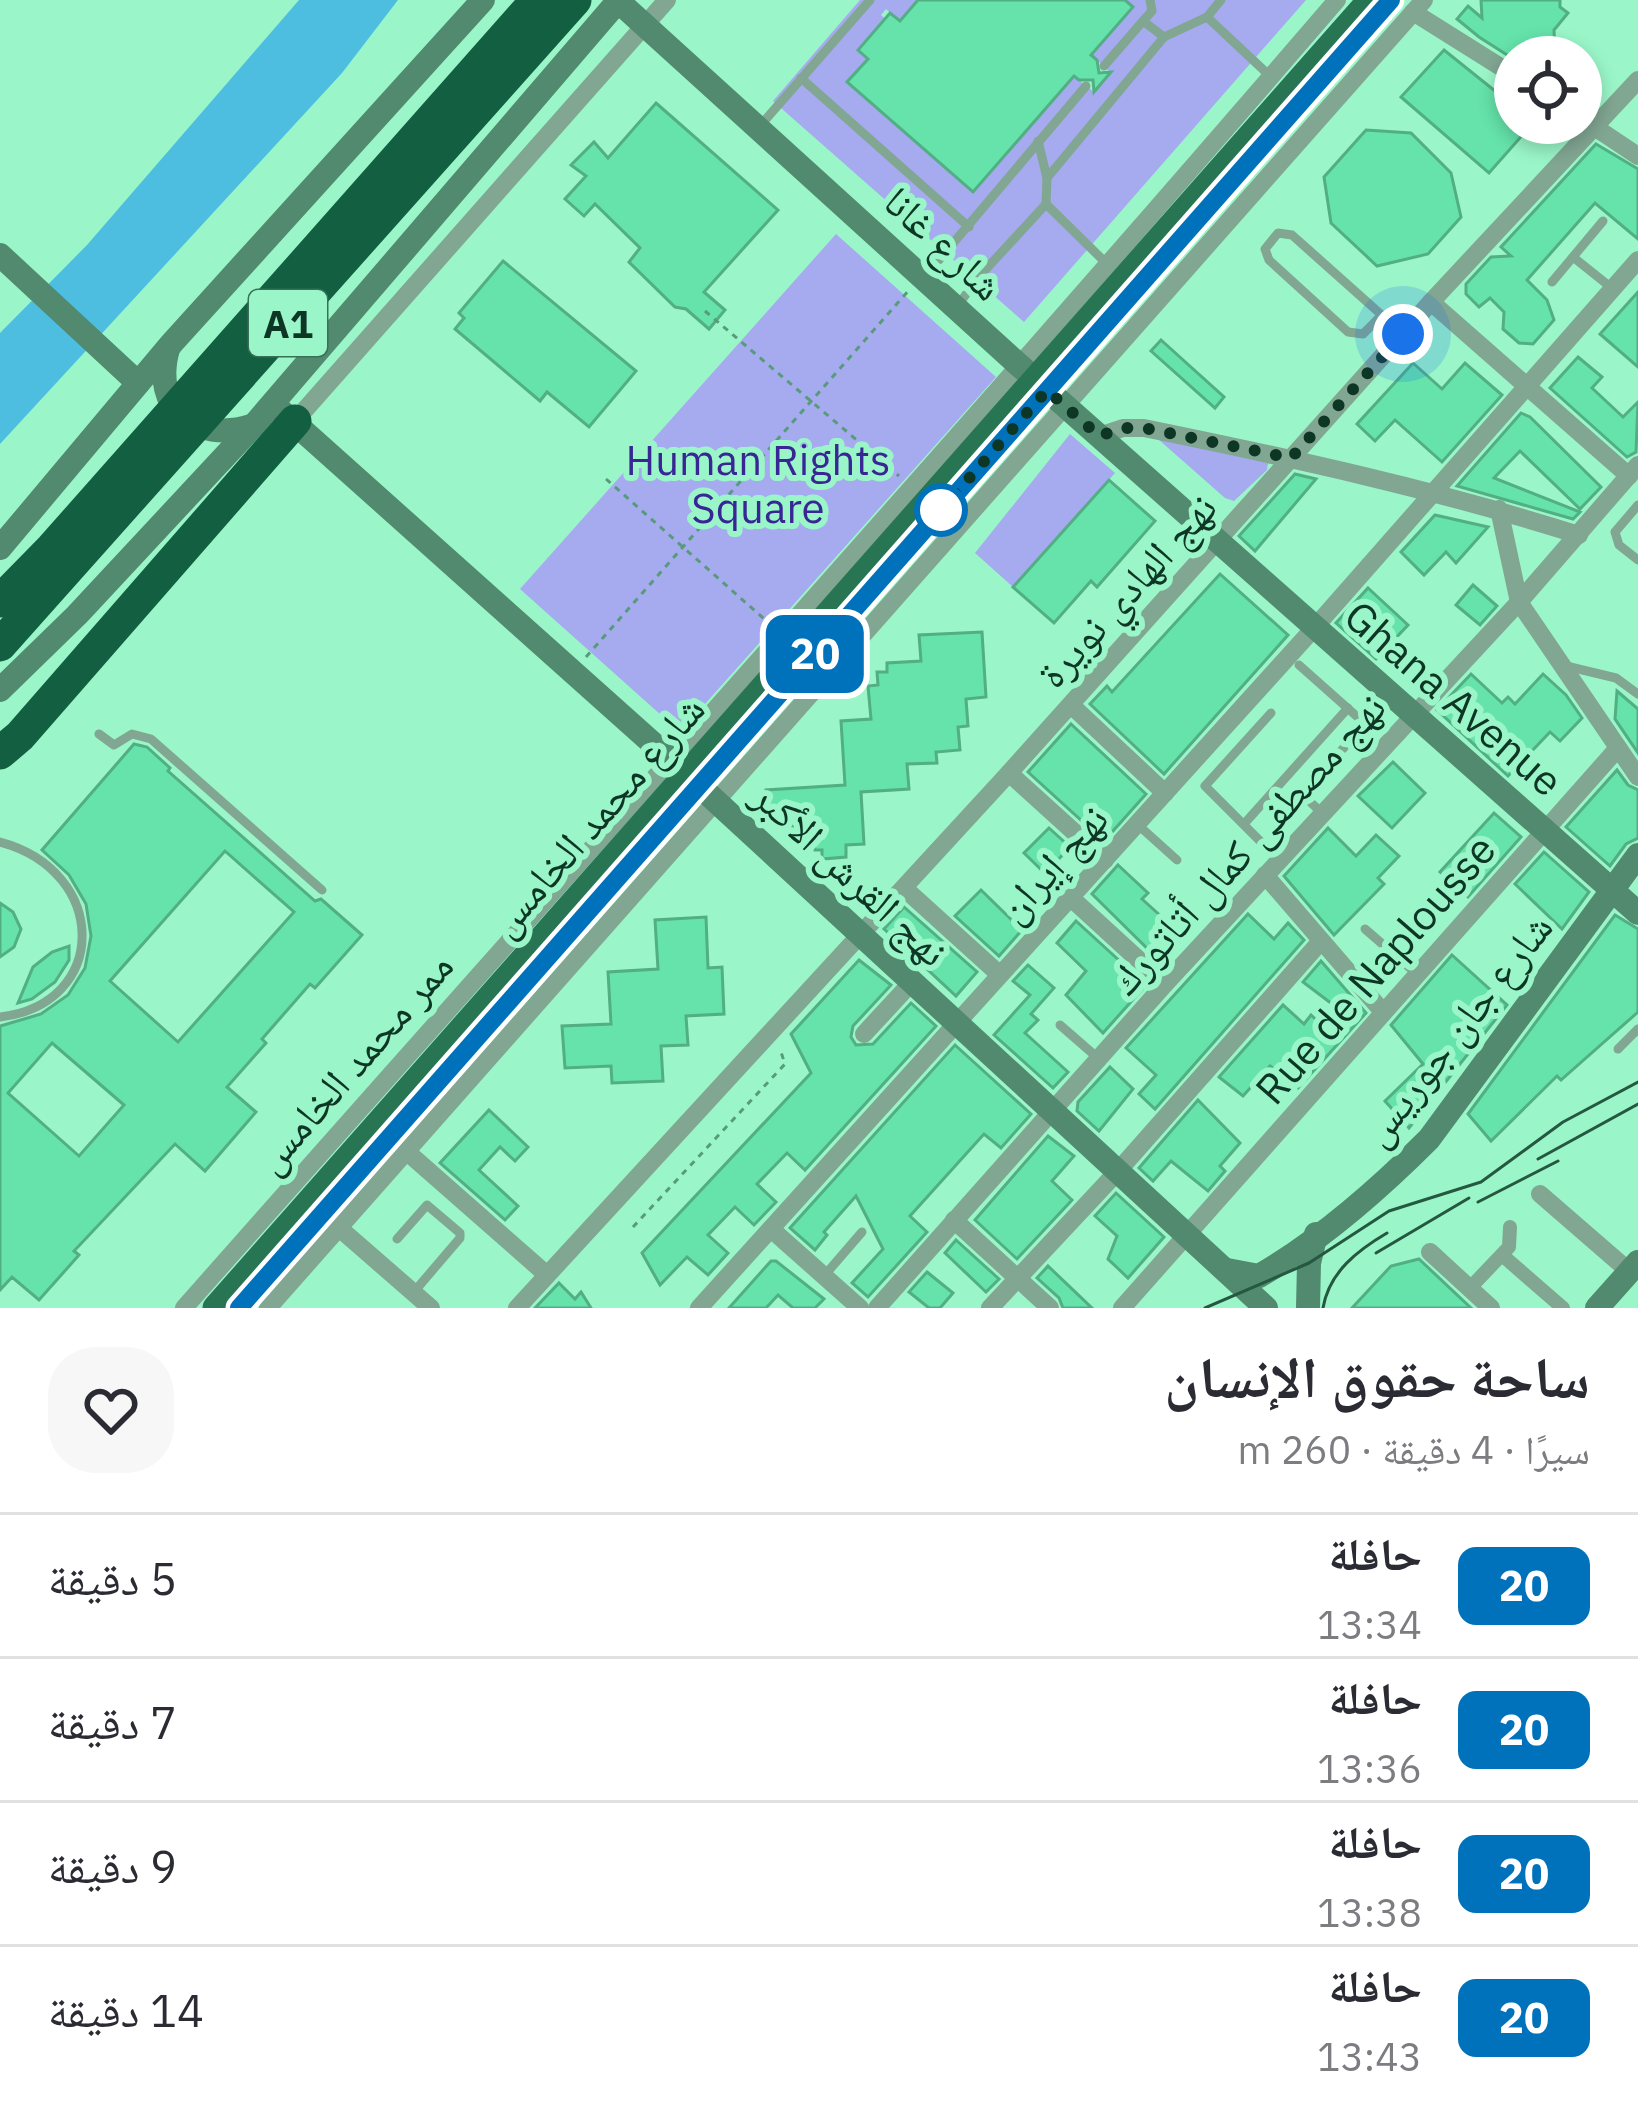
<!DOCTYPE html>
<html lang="ar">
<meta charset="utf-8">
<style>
body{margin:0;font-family:"IBM Plex Sans","Noto Naskh Arabic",sans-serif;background:#f7f7f7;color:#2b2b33;direction:rtl;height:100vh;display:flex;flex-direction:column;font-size:45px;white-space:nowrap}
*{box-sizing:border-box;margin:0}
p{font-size:39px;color:#7c7c81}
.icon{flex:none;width:66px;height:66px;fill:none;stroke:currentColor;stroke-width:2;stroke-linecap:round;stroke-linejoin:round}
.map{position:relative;height:1308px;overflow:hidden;direction:ltr}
.panel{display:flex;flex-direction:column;background:#fff;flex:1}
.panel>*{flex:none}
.badge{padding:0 24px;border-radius:18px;font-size:42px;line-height:78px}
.fabs{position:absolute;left:1494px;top:36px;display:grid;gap:24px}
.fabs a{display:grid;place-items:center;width:108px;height:108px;border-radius:50%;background:#fff;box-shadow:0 6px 18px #0003;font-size:60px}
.you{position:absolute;width:60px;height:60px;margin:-30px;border:9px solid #fff;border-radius:50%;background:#1a73e8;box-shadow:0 0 0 18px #1a73e833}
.map>.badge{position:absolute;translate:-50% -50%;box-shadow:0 0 0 6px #fff}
.round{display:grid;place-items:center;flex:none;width:126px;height:126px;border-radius:48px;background:#f7f7f7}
.summary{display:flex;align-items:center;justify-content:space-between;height:204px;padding:0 48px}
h1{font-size:57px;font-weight:700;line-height:90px}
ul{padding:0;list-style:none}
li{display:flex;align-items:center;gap:36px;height:144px;padding:0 48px;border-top:3px solid #e1e1e2}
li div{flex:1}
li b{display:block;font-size:45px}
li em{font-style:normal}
li .badge{min-width:132px;font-weight:700;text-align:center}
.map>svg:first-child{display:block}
</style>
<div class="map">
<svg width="1638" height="1308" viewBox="0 0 1638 1308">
<rect width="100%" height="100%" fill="#9af6c8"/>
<g fill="#a6aaef">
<polygon points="860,0 918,0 900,21 886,9 881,15 895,28 877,28 858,50 868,59 848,82 1074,76 1094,92 1110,72 1091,55 1133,8 1125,0 1306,0 1024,322 773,101"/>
<polygon points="836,234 996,377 680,732 520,589"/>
<polygon points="1070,434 1115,473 1013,587 975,553"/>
<polygon points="1158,439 1268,463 1267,470 1234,501 1225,498"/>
</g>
<polygon fill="#4dbee0" points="299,0 398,0 342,73 0,444 0,333 87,245"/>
<g fill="#65e3aa" stroke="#52ae83" stroke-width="3" fill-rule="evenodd">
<polygon points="918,0 1125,0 1133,7 1091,55 1097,60 1099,73 1111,72 1094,92 1093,80 1079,80 1074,76 973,192 847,82 868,59 858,50 890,13 900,21"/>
<polygon points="1481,0 1560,0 1560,7 1568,13 1554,30 1555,57 1515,57 1515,60 1479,37 1457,19 1468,6 1482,18"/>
<polygon points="1444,50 1515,107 1515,123 1533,123 1489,173 1401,97"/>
<polygon points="656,103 778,210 704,292 725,310 709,329 686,309 675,307 629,262 640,248 595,204 584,216 565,199 586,176 571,165 594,142 608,158"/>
<polygon points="1366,130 1411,133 1451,173 1461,217 1428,254 1377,266 1331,223 1324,177"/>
<polygon points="1596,144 1638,169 1638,239 1595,203 1527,280 1547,300 1554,320 1533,344 1519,343 1503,329 1504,312 1490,298 1479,307 1466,294 1466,284 1491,257 1511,256 1501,247"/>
<polygon points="503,261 636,371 589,427 547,392 540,401 455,329 464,318 459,313"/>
<polygon points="1638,292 1638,367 1600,334"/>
<polygon points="1161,340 1224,397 1215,408 1151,351"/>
<polygon points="1578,357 1602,377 1592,388 1623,417 1638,402 1636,452 1627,457 1550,388"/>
<polygon points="1413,363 1442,389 1465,363 1502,395 1442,462 1395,420 1375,441 1357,424"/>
<polygon points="1521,413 1530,417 1601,487 1580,509 1520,451 1494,478 1580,512 1573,519 1457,486"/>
<polygon points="1295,474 1316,479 1255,551 1239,536"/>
<polygon points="1109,480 1155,521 1097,587 1091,581 1054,623 1013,587"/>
<polygon points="1435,515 1488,527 1456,563 1446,552 1424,575 1401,552"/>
<polygon points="1220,574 1288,635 1164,774 1090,704 1107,686 1112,692"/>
<polygon points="1473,585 1497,606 1480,625 1456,605"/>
<polygon points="1368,588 1408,625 1376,659 1336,623"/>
<polygon points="982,632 986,697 966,699 968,726 958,727 960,750 936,752 937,763 907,764 909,789 861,792 864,844 846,845 846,857 822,859 822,850 815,850 814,842 807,843 807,835 798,836 797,826 789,826 789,820 781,820 780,812 768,813 766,790 845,785 841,721 871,719 868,686 878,685 877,672 887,672 887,663 921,661 919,635"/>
<polygon points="1471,674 1502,703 1508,697 1515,704 1543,674 1566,695 1582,718 1560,741 1550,732 1508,776 1437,710"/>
<polygon points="1617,691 1638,709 1638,753 1615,719"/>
<polygon points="1071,724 1146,794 1104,841 1028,772"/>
<path d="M134,744L147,747L170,768L168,771L315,901L321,899L362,935L315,988L310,984L262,1039L266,1043L227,1087L256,1112L205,1171L175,1144L74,1251L79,1255L39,1300L12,1277L0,1290V1026L41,1014L68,995L85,968L91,936L86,904L69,875L42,850ZM225,851L294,912L178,1042L110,981ZM52,1043L124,1105L79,1156L8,1093Z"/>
<polygon points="1393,762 1425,793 1392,828 1358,796"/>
<polygon points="1617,770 1628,785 1638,790 1638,838 1626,844 1610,866 1566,827"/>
<polygon points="1494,813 1521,837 1468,897 1440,872"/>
<polygon points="1049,828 1070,847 1056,862 1071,877 1060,888 1024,853"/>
<polygon points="1328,828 1356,856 1376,835 1399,856 1378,878 1384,884 1334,935 1284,876"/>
<polygon points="1544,852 1589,892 1562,929 1515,884"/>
<polygon points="1118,865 1148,893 1142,899 1184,937 1161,962 1092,894"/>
<polygon points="981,890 1022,930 999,956 955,916"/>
<polygon points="0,903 13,912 21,929 14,947 0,957"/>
<polygon points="904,907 977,972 956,996 884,929"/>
<polygon points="1248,914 1274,939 1288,923 1304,940 1155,1109 1139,1094 1156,1075 1126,1048"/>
<polygon points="1615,915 1638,929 1638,1012 1561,1080 1557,1076 1491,1141 1468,1114"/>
<polygon points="706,917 708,968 722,967 724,1014 686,1016 688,1045 661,1046 663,1081 612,1083 611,1066 565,1068 562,1026 611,1024 608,972 658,969 655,920"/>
<polygon points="1076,921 1146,985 1103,1033 1066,995 1086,971 1057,943"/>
<polygon points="69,946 69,960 55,982 32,999 18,1003 33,967 52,952"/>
<polygon points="1452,955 1507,1005 1409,1128 1385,1101 1423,1064 1391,1025"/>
<polygon points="859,960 891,985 853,1026 851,1037 856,1045 873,1044 911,1003 936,1026 805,1170 787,1153 757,1184 776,1202 754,1225 735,1207 708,1235 728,1253 708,1275 687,1257 660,1285 642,1253 811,1073 791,1034"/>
<polygon points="1321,961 1366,1013 1298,1088 1270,1066 1243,1096 1219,1077 1283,1005 1304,1024 1311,1015 1328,1031 1344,1013 1303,982"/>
<polygon points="1028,965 1054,988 1031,1014 1038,1020 1025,1033 1068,1072 1053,1088 994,1035 1030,995 1013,981"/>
<polygon points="955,1045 1031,1114 1001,1148 984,1134 910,1216 927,1232 868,1297 852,1283 883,1249 856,1196 824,1232 827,1235 815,1250 790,1228"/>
<polygon points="1110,1067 1133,1089 1099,1131 1077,1111 1078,1102"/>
<polygon points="1198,1100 1240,1143 1220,1166 1225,1171 1208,1191 1171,1161 1153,1181 1139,1168"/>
<polygon points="489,1110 528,1147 515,1161 500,1147 479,1170 518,1206 505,1220 440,1163"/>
<polygon points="1048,1136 1074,1156 1052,1181 1072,1200 1017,1259 975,1220"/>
<polygon points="1116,1193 1164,1237 1128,1278 1108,1259 1117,1236 1095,1216"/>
<polygon points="956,1240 999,1279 986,1292 945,1253"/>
<polygon points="1419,1259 1471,1308 1352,1308 1391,1266"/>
<polygon points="771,1261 776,1261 824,1299 815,1308 793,1308 778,1295 766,1308 729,1308"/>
<polygon points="1048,1266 1092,1308 1063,1308 1059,1298 1037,1278"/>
<polygon points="927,1272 953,1293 940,1308 929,1308 909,1292"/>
<polygon points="559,1283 575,1299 581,1292 591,1308 535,1308"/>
</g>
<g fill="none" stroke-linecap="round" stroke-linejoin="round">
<g stroke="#579b7b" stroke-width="3" stroke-dasharray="6 6" stroke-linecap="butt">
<polyline points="705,311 899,476"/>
<polyline points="606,479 771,625"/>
<polyline points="586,657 909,290"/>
<polyline points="633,1227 785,1064 780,1049"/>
</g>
<g stroke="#81a692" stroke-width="9">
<polyline points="1207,17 1271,77"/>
<polyline points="1143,21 1152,11 1150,0"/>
<polyline points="1104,66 1143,21 1164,37"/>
<polyline points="801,78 969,227"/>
<polyline points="759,127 870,0"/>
<polyline points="1047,178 1164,37 1207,17 1221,0"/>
<polyline points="1046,204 1106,263"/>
<polyline points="1573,257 1613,289"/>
<polyline points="927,274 1086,86"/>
<polyline points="1552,282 1603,221"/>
<polyline points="957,307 976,280 1046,204 1047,178 1038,141"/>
<polyline points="1382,315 1363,334 1348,332 1269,260 1265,249 1278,233 1292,235 1403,334"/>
<polyline points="1638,505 1615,532 1619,545 1638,560"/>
<polyline points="1299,665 1362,721 1361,729 1305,790 1305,797 1323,814"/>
<polyline points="1566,666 1616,678 1638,694"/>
<polyline points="99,734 114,745 132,734 151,739 322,890"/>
<polyline points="1137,824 1177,860"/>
<polyline points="1244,824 1348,708"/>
<path d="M0,842C109,871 110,1004 0,1017"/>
<polyline points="1262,843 1205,786 1271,713"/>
<polyline points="1365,929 1417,974"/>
<polyline points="1060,1025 1099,1059"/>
<polyline points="1618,1049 1638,1029"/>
<polyline points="397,1239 427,1205 460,1233 460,1238 413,1293"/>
<polyline points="824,1276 862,1232"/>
</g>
<g stroke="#81a692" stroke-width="14">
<polyline points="1502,1255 1563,1308"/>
<polyline points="1470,1288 1509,1247 1510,1227"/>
</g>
<g stroke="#81a692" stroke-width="18">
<polyline points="1413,12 1515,76"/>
<polyline points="1581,118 1638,156"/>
<polyline points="1431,302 1629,476"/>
<polyline points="295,421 667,0"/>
<path d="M1099,436L1123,428H1144C1291,458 1437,490 1579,535"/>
<polyline points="1499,509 1519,602 1638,777"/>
<polyline points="1071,705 1165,793"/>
<polyline points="1009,773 1105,860"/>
<polyline points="1265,875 1383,1012"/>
<polyline points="904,888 999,974"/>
<polyline points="1070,897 1165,984"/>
<polyline points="864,1034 912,982"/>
<polyline points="406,1151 546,1274"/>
<polyline points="1540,1194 1630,1272"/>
<polyline points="954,1220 1050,1308"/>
<polyline points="338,1227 431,1308"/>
<polyline points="771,1229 860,1308"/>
<polyline points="1430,1252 1491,1308"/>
<path d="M184,1308C569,872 958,441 1337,0"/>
<polyline points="268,1308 1424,0"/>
<polyline points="517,1308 1009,773 1431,302 1638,80"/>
<polyline points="699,1308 1315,627 1638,260"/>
<polyline points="877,1308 1165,984 1519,602 1638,465"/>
<polyline points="990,1308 1118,1171 1321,941"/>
<polyline points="1122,1308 1618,748"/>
</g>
<g stroke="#518a6e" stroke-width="24">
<polyline points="618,1 1020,366 1638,913"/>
<polyline points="0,255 138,383"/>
<path d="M168,349C151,409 196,443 251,426"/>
<polyline points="273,404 669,758 1266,1308"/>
<polyline points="0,548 172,343 483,0"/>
<polyline points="0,690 77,615 254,425 619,0"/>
<path d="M1227,1270L1259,1276C1318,1242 1380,1188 1429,1139L1638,855"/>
<polyline points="1308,1308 1309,1263 1316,1234"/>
<polyline points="1597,1308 1638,1262"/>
</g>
<polyline stroke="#277553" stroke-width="27" points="216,1308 1371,0"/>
<polyline stroke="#135f41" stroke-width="33" points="0,753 20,736 295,421"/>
<g stroke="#265741" stroke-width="3">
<polyline points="1538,1159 1638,1104"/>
<polyline points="1478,1202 1558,1161"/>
<polyline points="1376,1253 1469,1198"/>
<polyline points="1205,1308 1309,1263 1389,1211 1481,1182 1563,1122 1638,1082"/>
<path d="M1323,1308C1329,1272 1358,1250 1387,1233"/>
</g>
<g stroke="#135f41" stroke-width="33">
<polyline points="0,601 52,548 537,0"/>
<polyline points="0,645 575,0"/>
</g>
</g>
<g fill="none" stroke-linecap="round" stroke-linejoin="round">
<g stroke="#fff" stroke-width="27">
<polyline id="line" points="239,1308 1391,0"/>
</g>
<use href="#line" stroke="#0072bc" stroke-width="18"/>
<polyline stroke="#0e3625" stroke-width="12" stroke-dasharray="0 21.6" points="941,510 1047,390 1099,436 1123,428 1144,428 1291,458 1403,334"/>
</g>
<circle fill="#fff" stroke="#0072bc" stroke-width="6" cx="941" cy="510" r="24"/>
<g text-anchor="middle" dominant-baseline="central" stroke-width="12" stroke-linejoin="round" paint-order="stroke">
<rect fill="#9af6c8" stroke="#387056" stroke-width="3" x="249" y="290" width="78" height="66" rx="9"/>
<g font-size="39" font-weight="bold" fill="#0e3625">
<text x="288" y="323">A1</text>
</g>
<g font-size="42" fill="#0e3625" stroke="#9af6c8">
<text transform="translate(944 243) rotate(43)">شارع غانا</text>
<text transform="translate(1126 590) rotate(-48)">نهج الهادي نويرة</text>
<text transform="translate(1454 698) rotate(41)">Ghana Avenue</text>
<text transform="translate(596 815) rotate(-49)">شارع محمد الخامس</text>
<text transform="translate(1247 843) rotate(-48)">نهج مصطفى كمال أتاتورك</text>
<text transform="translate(1052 863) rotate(-48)">نهج إيران</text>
<text transform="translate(851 873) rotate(43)">نهج القرش الأكبر</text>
<text transform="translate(1375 969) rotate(-49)">Rue de Naplousse</text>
<text transform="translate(1456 1029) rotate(-52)">شارع جان جوريس</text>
<text transform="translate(353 1062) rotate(-49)">ممر محمد الخامس</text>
</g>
<g font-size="42" fill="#372694" stroke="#9af6c8">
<text x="758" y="459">Human Rights<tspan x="758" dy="48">Square</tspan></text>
</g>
</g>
</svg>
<div class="fabs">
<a><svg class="icon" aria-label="locate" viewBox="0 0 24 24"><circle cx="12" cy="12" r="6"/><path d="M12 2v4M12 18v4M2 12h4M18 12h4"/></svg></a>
</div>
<div class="you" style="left:1403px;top:334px"></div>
<b class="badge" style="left:815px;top:654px;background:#0072bc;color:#fff">20</b>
</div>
<section class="panel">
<div class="summary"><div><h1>ساحة حقوق الإنسان</h1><p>سيرًا · 4 دقيقة · 260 m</p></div><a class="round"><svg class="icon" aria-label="heart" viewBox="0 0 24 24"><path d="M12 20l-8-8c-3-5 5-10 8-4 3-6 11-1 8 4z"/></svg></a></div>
<ul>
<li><span class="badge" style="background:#0072bc;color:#fff">20</span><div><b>حافلة</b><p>13:34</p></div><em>5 دقيقة</em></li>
<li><span class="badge" style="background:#0072bc;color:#fff">20</span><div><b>حافلة</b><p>13:36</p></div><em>7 دقيقة</em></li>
<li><span class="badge" style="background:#0072bc;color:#fff">20</span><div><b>حافلة</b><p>13:38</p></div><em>9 دقيقة</em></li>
<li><span class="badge" style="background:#0072bc;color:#fff">20</span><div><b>حافلة</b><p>13:43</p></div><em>14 دقيقة</em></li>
</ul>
</section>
